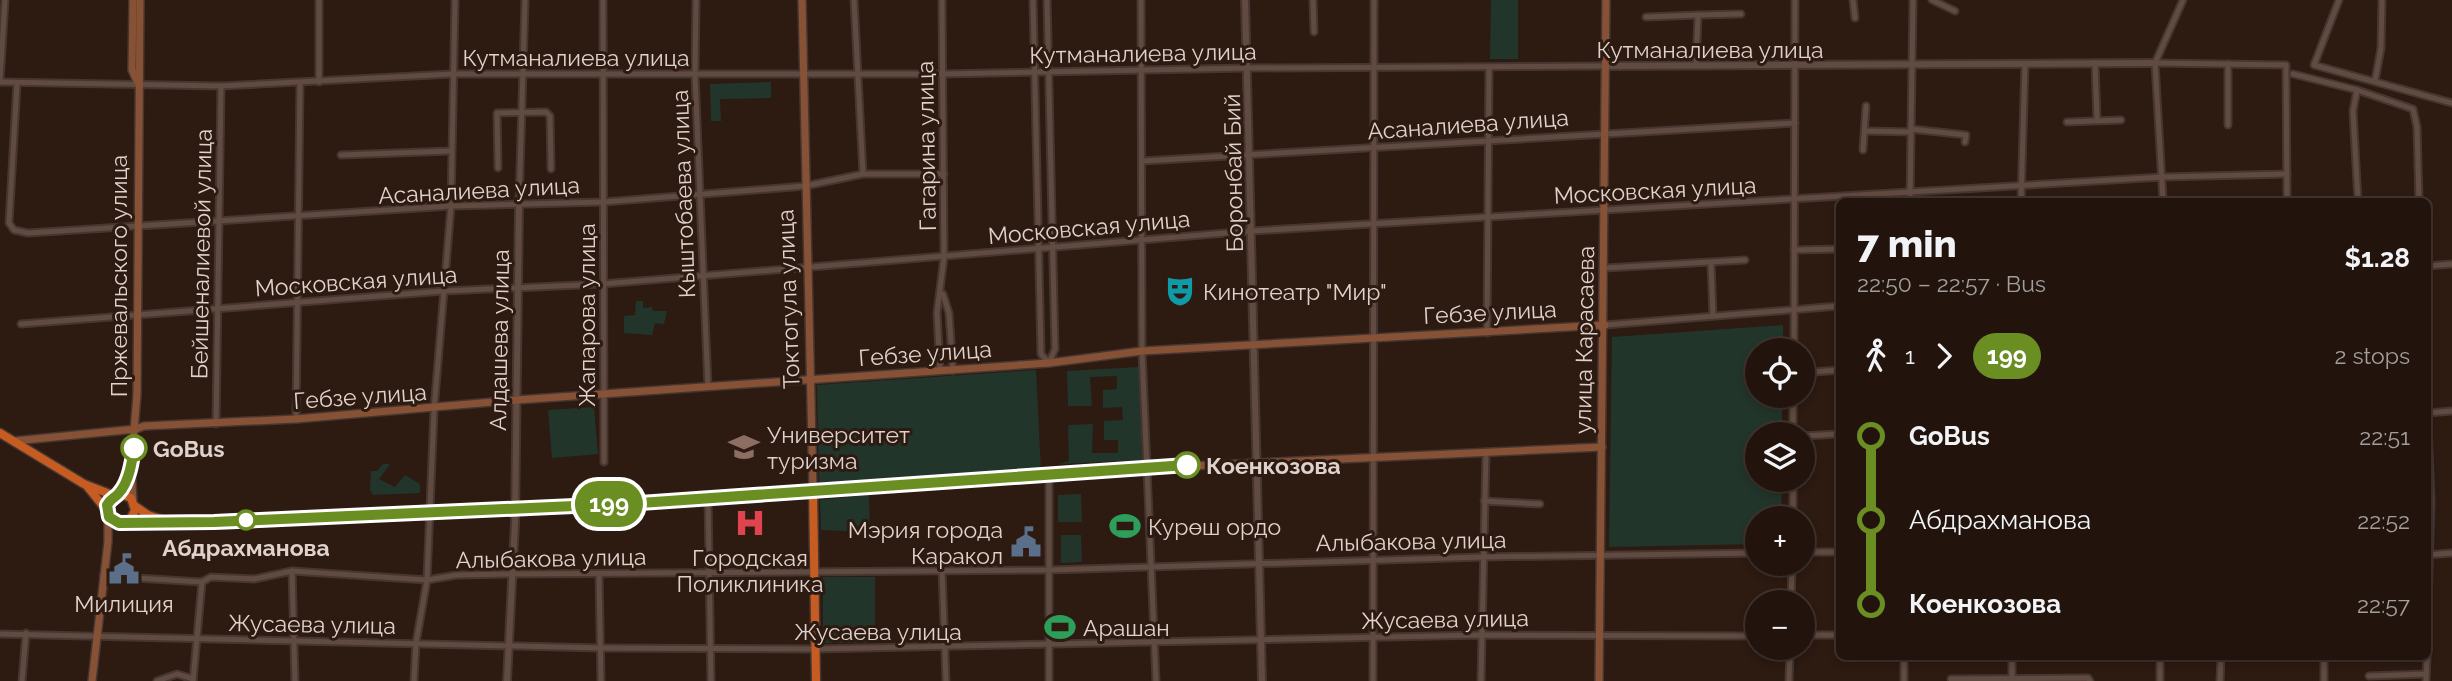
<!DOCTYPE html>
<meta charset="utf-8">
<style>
body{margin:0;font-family:Raleway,sans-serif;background:#2a1d16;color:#f1f3f6;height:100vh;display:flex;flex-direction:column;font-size:26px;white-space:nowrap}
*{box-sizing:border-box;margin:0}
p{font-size:23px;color:#a29e9d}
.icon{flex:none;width:38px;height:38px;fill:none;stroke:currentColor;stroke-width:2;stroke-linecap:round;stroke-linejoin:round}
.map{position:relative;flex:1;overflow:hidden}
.drawer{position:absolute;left:1836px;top:198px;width:595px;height:462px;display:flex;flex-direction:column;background:#22140d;border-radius:10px;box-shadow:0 4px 10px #0003,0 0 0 2px #3f332e}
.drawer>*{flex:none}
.badge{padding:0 14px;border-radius:23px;font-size:24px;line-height:46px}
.fabs{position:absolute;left:1745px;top:338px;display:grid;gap:14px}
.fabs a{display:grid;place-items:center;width:70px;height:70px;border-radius:50%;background:#22140d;box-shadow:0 4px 10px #0003,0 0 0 2px #3f332e;font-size:35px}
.map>.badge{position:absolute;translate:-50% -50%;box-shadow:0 0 0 4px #fff}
.legs{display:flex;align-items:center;gap:10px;height:77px;padding:0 21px;font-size:23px}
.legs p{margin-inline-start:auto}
.overview{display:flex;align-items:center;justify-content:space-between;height:119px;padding:0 21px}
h1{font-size:38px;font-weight:800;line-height:52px}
ul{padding:0 21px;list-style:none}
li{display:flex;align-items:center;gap:24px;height:84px;font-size:26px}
li i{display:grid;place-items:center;width:10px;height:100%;margin:0 9px;background:currentColor}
li i::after{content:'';width:18px;height:18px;margin:-9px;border:5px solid;border-radius:50%;background:#22140d}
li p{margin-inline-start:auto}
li:first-child i{background:linear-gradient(#0000 50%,currentColor 0)}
li:last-child i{background:linear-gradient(currentColor 50%,#0000 0)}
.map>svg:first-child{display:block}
</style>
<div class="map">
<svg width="2452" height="681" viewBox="0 0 2452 681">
<rect width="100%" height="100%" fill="#2d1a11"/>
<g fill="#22352b">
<polygon points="1491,0 1518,0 1518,59 1490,59"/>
<polygon points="771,82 771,98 720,99 721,121 711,121 710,84"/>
<polygon points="636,301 643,301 643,308 652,307 653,311 667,311 664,324 655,323 652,335 624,333 624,316 635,315"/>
<polygon points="1783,325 1783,350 1757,350 1757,396 1782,396 1782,434 1757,434 1757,480 1782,480 1781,518 1757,518 1757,544 1609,547 1612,337"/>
<polygon points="1139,367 1142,460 1060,464 1069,461 1068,425 1093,424 1092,453 1118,453 1118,440 1104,440 1104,421 1123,420 1122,407 1103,408 1103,390 1117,389 1117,376 1090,377 1092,406 1068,406 1067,371"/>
<polygon points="1036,370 1041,471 819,485 817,385"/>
<polygon points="594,407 598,454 552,458 548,410"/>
<polygon points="383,464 390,464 379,479 395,487 405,475 420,484 420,493 373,495 370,490 371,471 377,471"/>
<polygon points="1081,494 1082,522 1058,522 1058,495"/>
<polygon points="869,495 870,532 821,530 820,500"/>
<polygon points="1061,535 1081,535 1082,562 1061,563"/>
<rect x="823" y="577" width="52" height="66"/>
</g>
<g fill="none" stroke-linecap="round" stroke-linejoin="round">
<g stroke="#453632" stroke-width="9">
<g id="minor">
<polyline points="319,0 319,82"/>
<polyline points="603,0 604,462"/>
<polyline points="696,0 695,75 708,387"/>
<polyline points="854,0 863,174"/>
<polyline points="1033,0 1041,354 1049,363 1055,349 1047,0"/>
<polyline points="1141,0 1142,351 1156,681"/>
<polyline points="1313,0 1314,32"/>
<polyline points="1853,0 1855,18"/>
<polyline points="1932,0 1955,11"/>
<polyline points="2339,0 2314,65 2452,103"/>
<polyline points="1646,17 1698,15"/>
<polyline points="2095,63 2097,120"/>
<polyline points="2155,63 2286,65 2287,201"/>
<polyline points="2228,64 2228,125"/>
<polyline points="1696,66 1698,15 1741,14"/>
<polyline points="2293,74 2357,90 2413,109 2417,127 2419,201"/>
<polyline points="0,80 5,0"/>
<polyline points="2375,81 2381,48 2382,0"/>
<polyline points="0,82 221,86 452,74 942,74 1248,68 1605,66"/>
<polyline points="17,84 9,223 14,230 28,233 451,206 604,202 805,186 863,174 944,174"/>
<polyline points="2357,90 2353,111 2358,201"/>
<polyline points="2067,122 2121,120"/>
<polyline points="1911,129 1966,135 1965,142"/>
<polyline points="1865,131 1911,132"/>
<polyline points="1863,150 1866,106"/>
<polyline points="341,155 451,151"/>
<polyline points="1143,161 1795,123"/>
<polyline points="498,168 497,113 546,112 550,116 551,169"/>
<polyline points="1910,201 1913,0"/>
<polyline points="2021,201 2025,64"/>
<polyline points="2163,201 2155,63 2183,0"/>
<polyline points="519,205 525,0"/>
<polyline points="1794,250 1839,249"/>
<polyline points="1711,263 1713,316"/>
<polyline points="2427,266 2452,264"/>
<polyline points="1605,268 1745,260"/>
<polyline points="943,294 949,313 953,371"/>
<polyline points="21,324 444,291 602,284 1251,231 2163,177 2287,174"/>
<polyline points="1605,325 1839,306"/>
<polyline points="1487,333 1489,68"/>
<polyline points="1794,350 1795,0"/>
<polyline points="940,371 937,313 944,257 942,0"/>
<polyline points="1802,373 1839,370"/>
<polyline points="2427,401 2431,501 2427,637"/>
<polyline points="2427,413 2452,411"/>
<polyline points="296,419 300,84"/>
<polyline points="216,424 221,86"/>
<polyline points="1793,434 1793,396"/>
<polyline points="1802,436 1839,434"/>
<polyline points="1049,474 1049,681"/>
<polyline points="708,499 711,681"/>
<polyline points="1484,501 1540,504"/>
<polyline points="1793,518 1793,480"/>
<polyline points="1802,552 1839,552"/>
<polyline points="2427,555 2452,553"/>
<polyline points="942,570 946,681"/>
<polyline points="292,571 295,681"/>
<polyline points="599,574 601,681"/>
<polyline points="103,576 202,582 211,577 254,579 292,571 427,580 457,575 513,574 1049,570 1483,557 1757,553"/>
<polyline points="1791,602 1792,564"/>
<polyline points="0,634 600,648 816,649 1481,635 1757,636"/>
<polyline points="1802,635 1839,635"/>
<polyline points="2369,676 2426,674"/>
<polyline points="1951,679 2088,678 2090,681"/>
<polyline points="22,681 26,633"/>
<polyline points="157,681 177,674 193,679"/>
<polyline points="193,681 202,582"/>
<polyline points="414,681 416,643 427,580 434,410 451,206 455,0"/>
<polyline points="1373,681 1374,0"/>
<polyline points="1481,681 1486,452"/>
<polyline points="1789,681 1790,648"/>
<polyline points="1904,681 1904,656"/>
<polyline points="2012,681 2012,656"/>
<polyline points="2160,681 2160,656"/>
<polyline points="2220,681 2221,656"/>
<polyline points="2324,681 2324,656"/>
<polyline points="2426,681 2427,656"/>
</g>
</g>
<g stroke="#453632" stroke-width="10">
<g id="tertiary">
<polyline points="1245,0 1262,681"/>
<polyline points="1605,66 2155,63"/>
<polyline points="507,681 515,523 519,205"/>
</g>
</g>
<g stroke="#453632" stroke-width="10">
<g id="secondary">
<polyline points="133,0 132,70 137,81"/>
<polyline points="802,0 813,491 1148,468 1602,447"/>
<polyline points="14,441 136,429 144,426 296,419 516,400 1049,363 1142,351 1605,325"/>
<polyline points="119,495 131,467"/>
<polyline points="133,501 131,466 137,395 140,0"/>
<polyline points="92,681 108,542 108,513"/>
<polyline points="1599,681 1606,0"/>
</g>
</g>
<g stroke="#453632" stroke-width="11">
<g id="trunk">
<polyline points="0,433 84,484 115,496"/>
<polyline points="87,486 116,522 130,520 135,510 131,498 123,495 111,498 107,509"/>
<polyline points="135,506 148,515 163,520"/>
<polyline points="123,523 562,507 813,491 816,681"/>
</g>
</g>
<use href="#minor" stroke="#614a40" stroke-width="5"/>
<use href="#tertiary" stroke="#614a40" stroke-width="6"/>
<use href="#secondary" stroke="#875135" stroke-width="7"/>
<use href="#trunk" stroke="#c65c22" stroke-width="8"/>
</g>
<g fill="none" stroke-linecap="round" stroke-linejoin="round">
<g stroke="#fff" stroke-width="16">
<path id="line-1" d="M134,448C132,462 129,482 119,493C115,498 111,498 107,505L109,517L119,523L214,522L640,503L1187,465"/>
</g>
<use href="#line-1" stroke="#6b8e23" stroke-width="10"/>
</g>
<defs>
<g id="theatre-bare" transform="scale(2.415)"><path d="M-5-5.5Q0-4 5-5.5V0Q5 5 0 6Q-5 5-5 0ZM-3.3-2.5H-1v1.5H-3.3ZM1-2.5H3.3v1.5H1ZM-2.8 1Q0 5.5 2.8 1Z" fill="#0f9aa8" stroke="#2d1a11" stroke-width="2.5" paint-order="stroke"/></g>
<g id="university-bare" transform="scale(2.415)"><path d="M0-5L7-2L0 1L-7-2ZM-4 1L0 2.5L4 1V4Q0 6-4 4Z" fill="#8d6e63" stroke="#2d1a11" stroke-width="2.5" paint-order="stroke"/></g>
<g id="hospital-bare" transform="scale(2.415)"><path d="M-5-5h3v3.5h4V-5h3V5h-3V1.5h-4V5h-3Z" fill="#e0444e" stroke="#2d1a11" stroke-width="2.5" paint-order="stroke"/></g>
<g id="stadium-bare" transform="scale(2.415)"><path d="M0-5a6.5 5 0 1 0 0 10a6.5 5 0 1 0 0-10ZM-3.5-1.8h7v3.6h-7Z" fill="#2e9e5b" stroke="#2d1a11" stroke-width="2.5" paint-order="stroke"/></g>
<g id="civic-bare" transform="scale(2.415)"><path d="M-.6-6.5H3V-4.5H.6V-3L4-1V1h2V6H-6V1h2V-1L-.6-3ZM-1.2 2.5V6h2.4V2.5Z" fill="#5c6f8a" stroke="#2d1a11" stroke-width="2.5" paint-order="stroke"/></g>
</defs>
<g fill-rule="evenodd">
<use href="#theatre-bare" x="1180" y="291"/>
<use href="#university-bare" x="744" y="447"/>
<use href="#hospital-bare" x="750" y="523"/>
<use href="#stadium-bare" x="1125" y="526"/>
<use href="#civic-bare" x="1026" y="542"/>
<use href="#civic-bare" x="124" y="569"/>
<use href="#stadium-bare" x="1060" y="627"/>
</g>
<g fill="#fff" stroke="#6b8e23" stroke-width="3.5">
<circle cx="134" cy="448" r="12"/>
<circle cx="1187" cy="465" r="12"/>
<circle cx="246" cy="520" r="9"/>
</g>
<g text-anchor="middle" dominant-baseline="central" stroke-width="6" stroke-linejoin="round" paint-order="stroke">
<g font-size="23" fill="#dfd2cc" stroke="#2d1a11">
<text x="1710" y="49">Кутманалиева улица</text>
<text transform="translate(1143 53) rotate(-1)">Кутманалиева улица</text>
<text x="576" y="57">Кутманалиева улица</text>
<text transform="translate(1468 124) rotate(-4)">Асаналиева улица</text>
<text transform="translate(926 146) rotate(-91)">Гагарина улица</text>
<text transform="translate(1233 173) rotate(-91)">Боронбай Бий</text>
<text transform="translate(479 190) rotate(-3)">Асаналиева улица</text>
<text transform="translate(1655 190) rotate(-3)">Московская улица</text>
<text transform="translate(683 194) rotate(-92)">Кыштобаева улица</text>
<text transform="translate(1089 227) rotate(-5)">Московская улица</text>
<text transform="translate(201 254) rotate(-89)">Бейшеналиевой улица</text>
<text transform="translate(118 276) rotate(-90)">Пржевальского улица</text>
<text transform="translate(356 281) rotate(-4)">Московская улица</text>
<text transform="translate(788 299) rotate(-92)">Токтогула улица</text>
<text transform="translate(1490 312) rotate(-3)">Гебзе улица</text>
<text transform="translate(586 315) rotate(-90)">Жапарова улица</text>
<text transform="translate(499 340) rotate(-89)">Алдашева улица</text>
<text transform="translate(1584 340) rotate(-89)">улица Карасаева</text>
<text transform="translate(925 353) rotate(-4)">Гебзе улица</text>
<text transform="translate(360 396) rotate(-4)">Гебзе улица</text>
<text transform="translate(1411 541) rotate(-1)">Алыбакова улица</text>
<text transform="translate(551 558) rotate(-1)">Алыбакова улица</text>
<text transform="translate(1445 619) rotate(-1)">Жусаева улица</text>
<text transform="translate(312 624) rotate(1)">Жусаева улица</text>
<text x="878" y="631">Жусаева улица</text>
</g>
<g font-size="23" fill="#dfd2cc" stroke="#2d1a11" text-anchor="start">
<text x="1203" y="291">Кинотеатр "Мир"</text>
<text x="767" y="434">Университет<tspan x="767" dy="26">туризма</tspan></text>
<text x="1148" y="526">Курөш ордо</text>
<text x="1003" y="529" text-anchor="end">Мэрия города<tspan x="1003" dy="26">Каракол</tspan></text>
<text x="750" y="557" text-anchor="middle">Городская<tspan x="750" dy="26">Поликлиника</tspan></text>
<text x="124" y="603" text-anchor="middle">Милиция</text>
<text x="1083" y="627">Арашан</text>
</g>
<g font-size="23" font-weight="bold" fill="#dfd2cc" stroke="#2d1a11" text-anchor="start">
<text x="153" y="448">GoBus</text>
<text x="1206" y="465">Коенкозова</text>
<text x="246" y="547" text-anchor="middle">Абдрахманова</text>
</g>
</g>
</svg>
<div class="fabs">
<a><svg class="icon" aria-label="locate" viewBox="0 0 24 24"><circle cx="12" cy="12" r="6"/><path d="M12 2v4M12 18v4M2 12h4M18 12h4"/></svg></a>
<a><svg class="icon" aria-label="layers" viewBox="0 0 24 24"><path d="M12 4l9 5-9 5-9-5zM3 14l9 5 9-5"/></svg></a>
<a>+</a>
<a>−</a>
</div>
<b class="badge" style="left:609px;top:504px;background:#6b8e23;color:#fff">199</b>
<section class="drawer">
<div class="overview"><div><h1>7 min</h1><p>22:50 – 22:57 · Bus</p></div><b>$1.28</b></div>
<div class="legs"><svg class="icon" aria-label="walk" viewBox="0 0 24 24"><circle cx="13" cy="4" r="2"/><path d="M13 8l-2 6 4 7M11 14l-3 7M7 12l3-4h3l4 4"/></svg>1<svg class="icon" aria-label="forward" viewBox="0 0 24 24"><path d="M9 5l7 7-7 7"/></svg><b class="badge" style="background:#6b8e23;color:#fff">199</b><p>2 stops</p></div>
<ul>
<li><i style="color:#6b8e23"></i><b>GoBus</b><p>22:51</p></li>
<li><i style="color:#6b8e23"></i><span>Абдрахманова</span><p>22:52</p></li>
<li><i style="color:#6b8e23"></i><b>Коенкозова</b><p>22:57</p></li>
</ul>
</section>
</div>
